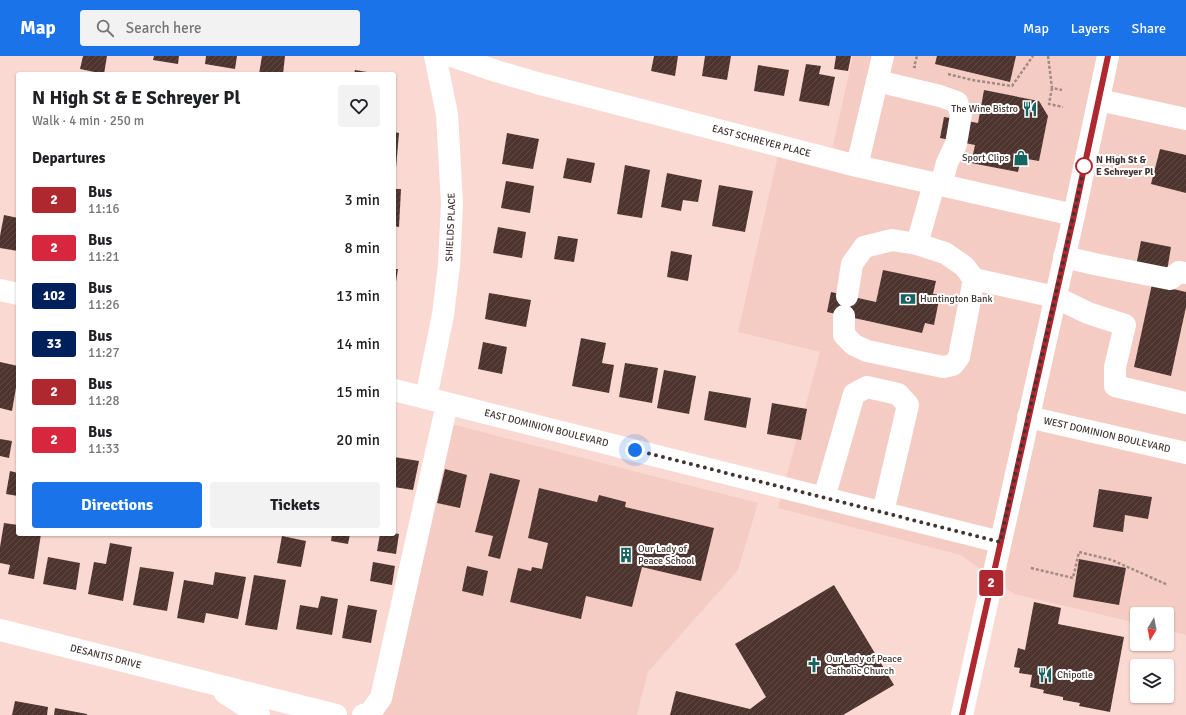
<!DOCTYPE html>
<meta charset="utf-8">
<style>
body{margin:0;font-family:Signika,sans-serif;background:#f2f2f2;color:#202124;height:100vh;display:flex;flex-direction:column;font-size:15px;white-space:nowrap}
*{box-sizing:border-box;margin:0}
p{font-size:13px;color:#757577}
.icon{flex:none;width:22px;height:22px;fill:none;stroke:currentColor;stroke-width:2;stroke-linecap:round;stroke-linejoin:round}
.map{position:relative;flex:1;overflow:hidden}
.panel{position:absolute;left:16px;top:16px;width:380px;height:464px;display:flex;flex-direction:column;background:#fff;border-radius:4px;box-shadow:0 1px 3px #0004}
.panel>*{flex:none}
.badge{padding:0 8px;border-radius:3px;font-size:14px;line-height:26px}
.needle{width:26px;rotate:190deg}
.fabs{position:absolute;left:1130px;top:551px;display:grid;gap:8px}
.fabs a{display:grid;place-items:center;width:44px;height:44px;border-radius:4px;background:#fff;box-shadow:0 1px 3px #0004;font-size:20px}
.you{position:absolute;width:20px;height:20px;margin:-10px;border:3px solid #fff;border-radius:50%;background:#1a73e8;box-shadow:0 0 0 6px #1a73e833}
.map>.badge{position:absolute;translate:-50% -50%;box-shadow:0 0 0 2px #fff}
h2{padding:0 16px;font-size:15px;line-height:36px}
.round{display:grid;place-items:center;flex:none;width:42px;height:42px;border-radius:4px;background:#f2f2f2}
.summary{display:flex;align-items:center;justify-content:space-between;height:68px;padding:0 16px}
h1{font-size:19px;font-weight:800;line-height:30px}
.cta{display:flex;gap:8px;margin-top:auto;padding:8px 16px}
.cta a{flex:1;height:46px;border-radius:4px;background:#1a73e8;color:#fff;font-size:16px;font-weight:800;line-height:46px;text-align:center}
.cta a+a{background:#f2f2f2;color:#202124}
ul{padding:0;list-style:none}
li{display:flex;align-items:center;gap:12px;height:48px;padding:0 16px}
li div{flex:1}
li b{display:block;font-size:15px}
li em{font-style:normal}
li .badge{min-width:44px;font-weight:700;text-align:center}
header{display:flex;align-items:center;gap:24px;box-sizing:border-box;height:56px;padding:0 20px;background:#1a73e8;color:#fff}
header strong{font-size:19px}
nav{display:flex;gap:22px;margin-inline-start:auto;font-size:14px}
.search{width:280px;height:36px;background:#f2f2f2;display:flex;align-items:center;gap:10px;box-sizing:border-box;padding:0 14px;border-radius:4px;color:#757577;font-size:15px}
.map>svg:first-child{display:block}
</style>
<header>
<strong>Map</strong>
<div class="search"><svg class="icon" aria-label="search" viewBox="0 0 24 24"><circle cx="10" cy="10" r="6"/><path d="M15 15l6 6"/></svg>Search here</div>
<nav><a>Map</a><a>Layers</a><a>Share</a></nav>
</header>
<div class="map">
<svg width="1186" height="659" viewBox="0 0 1186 659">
<defs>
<pattern id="building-hatch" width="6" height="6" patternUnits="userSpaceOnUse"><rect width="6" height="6" fill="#4e342f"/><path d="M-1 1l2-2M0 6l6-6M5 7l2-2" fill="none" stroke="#604945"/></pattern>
</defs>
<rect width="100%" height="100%" fill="#fad9d2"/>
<g fill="#f5ccc3">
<polygon points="853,0 1186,0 1186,579 1167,574 1167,558 1137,558 1137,567 1014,538 961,499 778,452 820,296 738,276 779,95 829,107"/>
<polygon points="447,367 758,447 738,514 648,616 637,659 383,659"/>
</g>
<g fill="url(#building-hatch)">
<polygon points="83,0 107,0 104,18 80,13"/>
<polygon points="154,0 179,0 178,8 153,4"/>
<polygon points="206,0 237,0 235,13 205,8"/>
<polygon points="262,0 285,0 283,18 259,18"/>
<polygon points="654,0 678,0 675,20 651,15"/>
<polygon points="705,0 731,0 727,24 702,20"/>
<polygon points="836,0 851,0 848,15 834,13"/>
<polygon points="937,0 1016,0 1010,26 935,8"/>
<polygon points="806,8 821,10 819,18 835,21 829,50 799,45"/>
<polygon points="758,9 789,14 784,40 754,35"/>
<polygon points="355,14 373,17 373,18 354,18"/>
<polygon points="984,34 1039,45 1048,60 1039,105 1021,102 1018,116 971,107 975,89 940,82 944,61 978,67"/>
<polygon points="394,76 399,77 396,112 394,112"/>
<polygon points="507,77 539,83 533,113 502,108"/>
<polygon points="1160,93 1186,99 1186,137 1151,128"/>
<polygon points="567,102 595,107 591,127 563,122"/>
<polygon points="625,109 650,114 642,162 617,158"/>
<polygon points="667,117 702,124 698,146 683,144 681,155 661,151"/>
<polygon points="506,125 534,130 530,157 501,152"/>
<polygon points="719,129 753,135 745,176 712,170"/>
<polygon points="394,133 401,133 399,171 394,170"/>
<polygon points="4,159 18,162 18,195 0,192 0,180"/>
<polygon points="498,171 526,176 522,202 493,197"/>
<polygon points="558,180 578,183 574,206 554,203"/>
<polygon points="1141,185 1171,191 1167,215 1136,210"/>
<polygon points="671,195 692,199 688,225 667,221"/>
<polygon points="394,213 398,213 395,232 394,232"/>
<polygon points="883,214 936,225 933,238 940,239 934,269 925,267 922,277 827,256 831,236 876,246"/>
<polygon points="1152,228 1186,236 1186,251 1171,320 1134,311"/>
<polygon points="489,237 531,244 526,271 485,263"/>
<polygon points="581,282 606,287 602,307 614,309 609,337 572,330"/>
<polygon points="483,286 507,291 502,318 478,313"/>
<polygon points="0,306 18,310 18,320 12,355 0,352"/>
<polygon points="625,307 658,312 652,347 619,341"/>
<polygon points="664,314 696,320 689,358 657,352"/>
<polygon points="709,335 751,342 746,372 704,364"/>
<polygon points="772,347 807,353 801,384 767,378"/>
<polygon points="0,383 12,385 9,402 0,400"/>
<polygon points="394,401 419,405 413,434 394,431"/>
<polygon points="445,413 467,419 460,452 437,447"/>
<polygon points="10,415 18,417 18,440 6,438"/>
<polygon points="490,417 520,424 500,503 488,500 493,480 475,476"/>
<polygon points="539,432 597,446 599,439 626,446 625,451 714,472 701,525 642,511 632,551 586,540 581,563 510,546 518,512 531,515 532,511 542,513 548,487 528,482"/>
<polygon points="1099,433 1152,441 1148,463 1125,459 1123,476 1093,471"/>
<polygon points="4,467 18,469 18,478 41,478 34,523 8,518 10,509 0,507 0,491"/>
<polygon points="394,477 399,478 396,498 377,495 380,478 394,478"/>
<polygon points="332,478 350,478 348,488 331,485"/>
<polygon points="282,480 306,485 301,511 277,507"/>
<polygon points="110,487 132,491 123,545 88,538 94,506 106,508"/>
<polygon points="48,501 80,507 76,534 43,528"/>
<polygon points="1079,503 1126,512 1119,549 1073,541"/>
<polygon points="373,506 395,510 392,529 370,525"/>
<polygon points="467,510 488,515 483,540 462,535"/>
<polygon points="140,511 174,516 167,555 133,549"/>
<polygon points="215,516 246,521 238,563 206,557 204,567 177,562 184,524 213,529"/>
<polygon points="254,519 286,524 277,574 245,569"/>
<polygon points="834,529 894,629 843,659 670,659 676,635 750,653 766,641 735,588"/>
<polygon points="321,540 338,543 332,579 296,573 300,549 318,552"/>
<polygon points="1034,546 1061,552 1058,568 1124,581 1110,656 1079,650 1080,647 1063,644 1063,641 1043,637 1044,634 1030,631 1032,619 1019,617 1020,612 1014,611 1018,592 1025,594"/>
<polygon points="348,549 377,554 371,587 342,582"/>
<polygon points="15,645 48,651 47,659 12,659"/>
<polygon points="55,652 87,658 87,659 54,659"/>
</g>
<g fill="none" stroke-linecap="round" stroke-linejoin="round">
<g stroke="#a28b86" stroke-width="2.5" stroke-dasharray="3 2" stroke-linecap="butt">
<polyline points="1048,0 1052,32 1062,34"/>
<polyline points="916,11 914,11 917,0"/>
<polyline points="948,18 972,24 1012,30 1033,0"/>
<polyline points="1052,32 1049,48 1063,51"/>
<polyline points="1031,512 1073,522 1079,496 1112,504 1168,529"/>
</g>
<g stroke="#fff" stroke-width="22">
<path id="s1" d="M452,0L496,15L537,27L857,110L1074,159"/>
<polyline points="877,25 940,40 957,46 961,59 956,88 947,107 941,129"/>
<polyline points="1099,44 1186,63"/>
<polyline points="857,110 883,0"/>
<polyline points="917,188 945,197 964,210 974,223"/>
<polyline points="1064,201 1099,209 1170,223 1179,216 1186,217"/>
<polyline points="0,234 18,238"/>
<polyline points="847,240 852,208 864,191 892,184 917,188 934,128"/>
<polyline points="844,260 844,279 854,289 867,295 943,311 953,309 959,301 974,223 1055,241 1088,257 1125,269 1115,311 1115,330 1186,347"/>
<path id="s2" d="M394,334L1000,486"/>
<path id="s3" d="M426,342L443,259L449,209L452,148L447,58L435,0"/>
<path id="s4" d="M1028,361L1186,397"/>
<polyline points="824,442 854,338 867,331 898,338 908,349 883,456"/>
<path id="s5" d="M0,574L336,659"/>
<polyline points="225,637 259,659"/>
<polyline points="363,659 370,657 381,642 447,348"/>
</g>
<polyline stroke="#fff" stroke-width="22" points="962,659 1074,159 1108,0"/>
</g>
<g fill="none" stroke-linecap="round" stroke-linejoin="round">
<g stroke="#fff" stroke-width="9">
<polyline id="line" points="962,659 1074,159 1108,0"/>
</g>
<use href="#line" stroke="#af272f" stroke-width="6"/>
<polyline stroke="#413432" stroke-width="4" stroke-dasharray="0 7.2" points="635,394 1000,486 1085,108 1084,110"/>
</g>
<defs>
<g id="restaurant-bare" transform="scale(1.2)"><path d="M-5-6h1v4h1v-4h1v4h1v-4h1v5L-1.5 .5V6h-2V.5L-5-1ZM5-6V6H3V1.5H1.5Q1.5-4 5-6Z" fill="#176461" stroke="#fff" stroke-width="2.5" paint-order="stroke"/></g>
<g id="shop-bare" transform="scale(1.2)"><path d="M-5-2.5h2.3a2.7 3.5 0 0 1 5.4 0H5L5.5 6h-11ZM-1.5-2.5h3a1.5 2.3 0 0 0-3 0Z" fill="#176461" stroke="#fff" stroke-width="2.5" paint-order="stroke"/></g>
<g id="bank-bare" transform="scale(1.2)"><path d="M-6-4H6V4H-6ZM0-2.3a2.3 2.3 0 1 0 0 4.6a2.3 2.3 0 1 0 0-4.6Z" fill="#176461" stroke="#fff" stroke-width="2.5" paint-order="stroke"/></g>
<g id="building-bare" transform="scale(1.2)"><path d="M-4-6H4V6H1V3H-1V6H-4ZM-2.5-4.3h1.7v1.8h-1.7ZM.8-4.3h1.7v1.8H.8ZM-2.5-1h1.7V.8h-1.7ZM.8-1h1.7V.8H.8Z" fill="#176461" stroke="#fff" stroke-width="2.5" paint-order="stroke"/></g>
<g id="church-bare" transform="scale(1.2)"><path d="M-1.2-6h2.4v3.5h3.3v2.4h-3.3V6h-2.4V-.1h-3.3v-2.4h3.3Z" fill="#176461" stroke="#fff" stroke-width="2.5" paint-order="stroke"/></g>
</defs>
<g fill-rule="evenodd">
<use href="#restaurant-bare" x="1030" y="53"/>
<use href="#shop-bare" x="1021" y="102"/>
<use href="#bank-bare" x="908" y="243"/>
<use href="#building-bare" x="626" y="499"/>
<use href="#church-bare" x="814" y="609"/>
<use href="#restaurant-bare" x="1045" y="619"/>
</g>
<circle fill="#fff" stroke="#af272f" stroke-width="2" cx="1084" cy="110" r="8"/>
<g text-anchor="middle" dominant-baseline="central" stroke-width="4" stroke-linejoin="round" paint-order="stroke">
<g font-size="10" fill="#413432" stroke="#fff" text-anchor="start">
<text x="1018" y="53" text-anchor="end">The Wine Bistro</text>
<text x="1009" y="102" text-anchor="end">Sport Clips</text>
<text x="920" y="243">Huntington Bank</text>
<text x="638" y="493">Our Lady of<tspan x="638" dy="12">Peace School</tspan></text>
<text x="826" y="603">Our Lady of Peace<tspan x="826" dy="12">Catholic Church</tspan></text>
<text x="1057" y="619">Chipotle</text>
</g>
<g font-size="10" fill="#413432" stroke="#fff">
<text stroke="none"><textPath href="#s1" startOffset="321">EAST SCHREYER PLACE</textPath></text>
<text stroke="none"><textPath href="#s3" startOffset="173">SHIELDS PLACE</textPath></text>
<text stroke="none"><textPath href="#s2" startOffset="157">EAST DOMINION BOULEVARD</textPath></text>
<text stroke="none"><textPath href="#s4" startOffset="81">WEST DOMINION BOULEVARD</textPath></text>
<text stroke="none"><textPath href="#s5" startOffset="109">DESANTIS DRIVE</textPath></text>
</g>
<g font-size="10" font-weight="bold" fill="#413432" stroke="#fff" text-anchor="start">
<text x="1096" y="104">N High St &amp;<tspan x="1096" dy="12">E Schreyer Pl</tspan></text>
</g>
</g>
</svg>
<div class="fabs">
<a><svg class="needle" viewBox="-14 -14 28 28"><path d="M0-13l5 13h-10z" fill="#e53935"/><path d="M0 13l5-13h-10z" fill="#757577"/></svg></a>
<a><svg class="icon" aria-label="layers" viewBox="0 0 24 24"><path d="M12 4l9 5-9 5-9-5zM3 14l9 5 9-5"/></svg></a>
</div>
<div class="you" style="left:635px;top:394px"></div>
<b class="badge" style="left:991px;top:527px;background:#af272f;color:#fff">2</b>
<section class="panel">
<div class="summary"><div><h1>N High St &amp; E Schreyer Pl</h1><p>Walk · 4 min · 250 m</p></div><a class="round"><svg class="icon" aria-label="heart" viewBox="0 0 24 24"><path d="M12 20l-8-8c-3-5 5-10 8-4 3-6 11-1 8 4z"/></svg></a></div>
<h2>Departures</h2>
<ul>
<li><span class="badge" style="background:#af272f;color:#fff">2</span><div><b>Bus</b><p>11:16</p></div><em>3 min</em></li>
<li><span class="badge" style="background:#d7263d;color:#fff">2</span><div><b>Bus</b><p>11:21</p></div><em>8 min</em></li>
<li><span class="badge" style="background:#00205b;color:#fff">102</span><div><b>Bus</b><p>11:26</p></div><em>13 min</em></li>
<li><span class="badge" style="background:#00205b;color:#fff">33</span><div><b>Bus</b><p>11:27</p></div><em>14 min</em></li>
<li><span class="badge" style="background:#af272f;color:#fff">2</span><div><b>Bus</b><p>11:28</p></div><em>15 min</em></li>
<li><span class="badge" style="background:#d7263d;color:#fff">2</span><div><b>Bus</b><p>11:33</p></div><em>20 min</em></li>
</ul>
<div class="cta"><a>Directions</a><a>Tickets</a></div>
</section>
</div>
